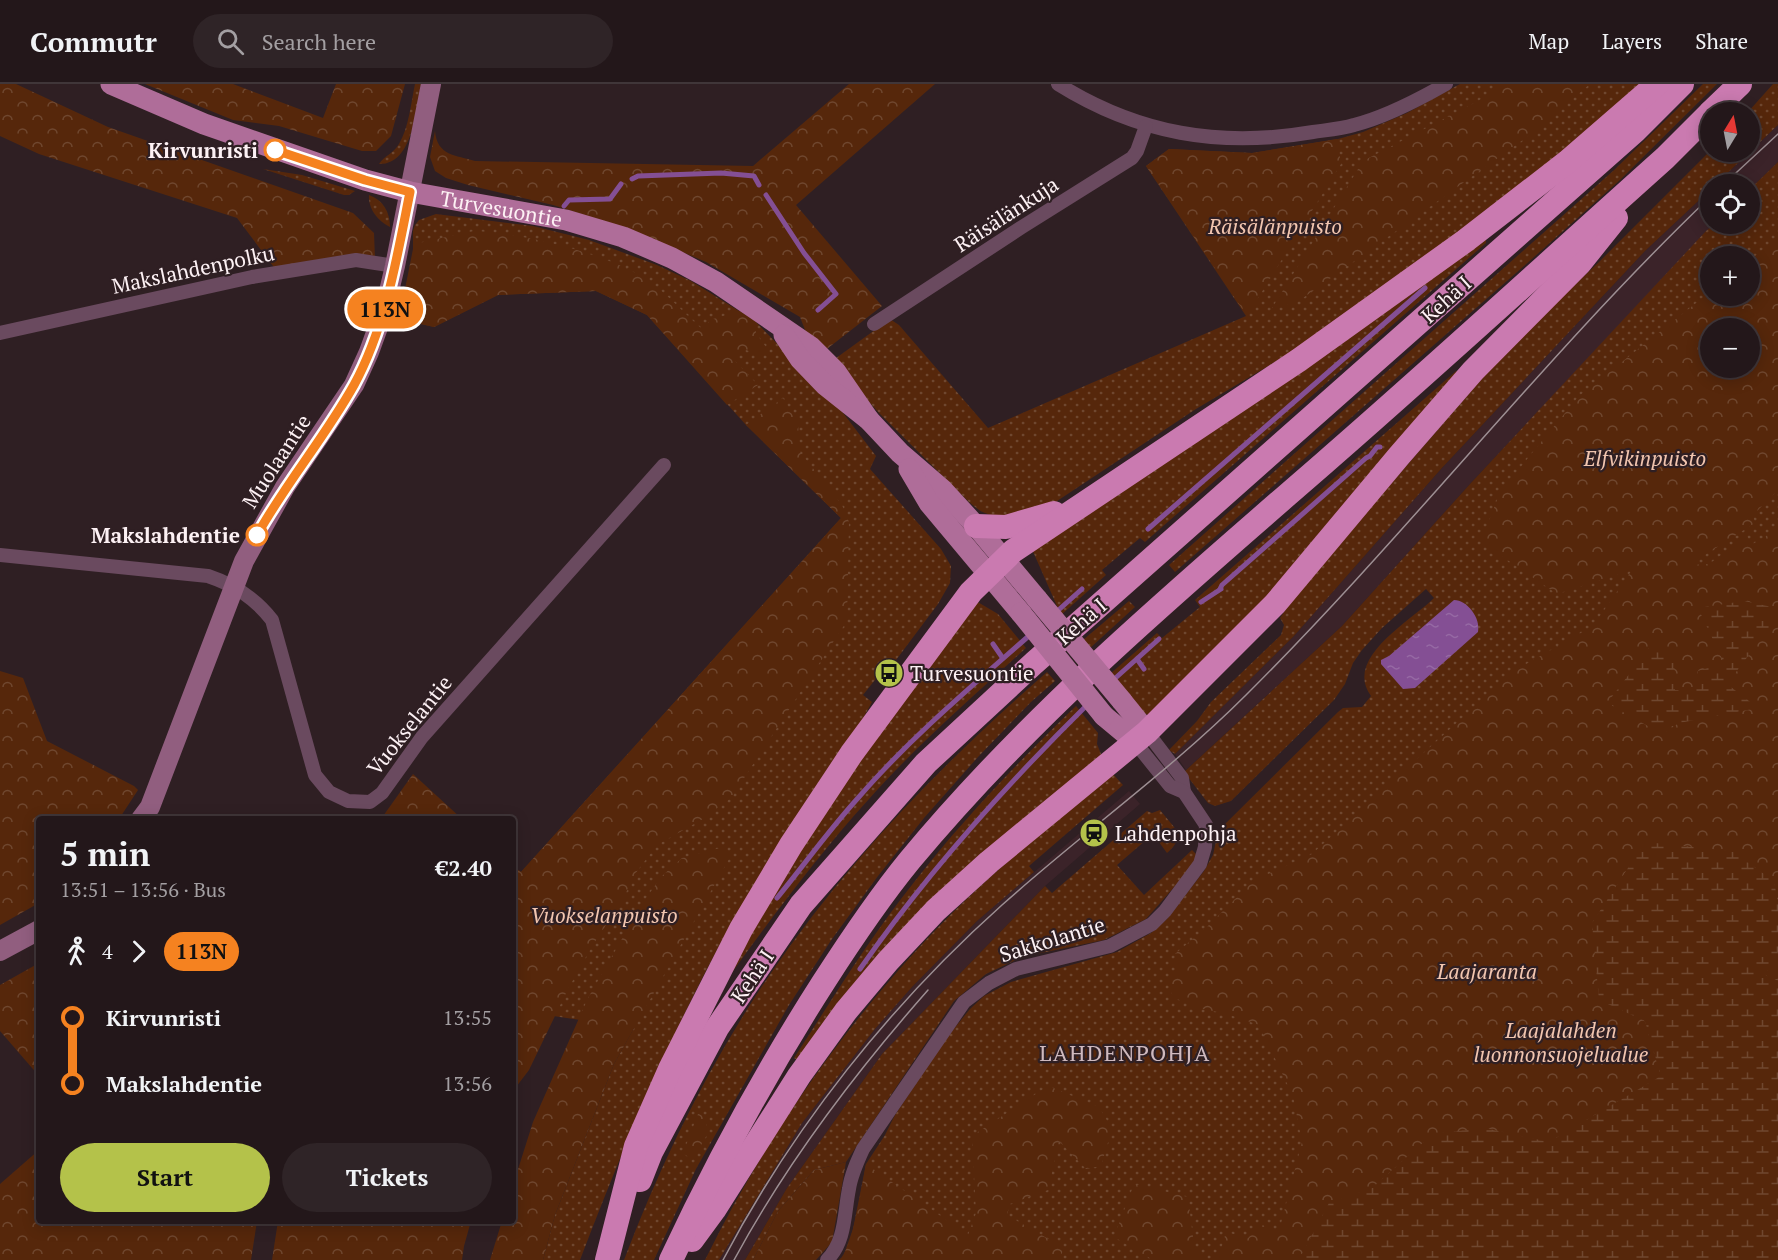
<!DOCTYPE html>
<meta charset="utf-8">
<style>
body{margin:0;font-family:"PT Serif",serif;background:#2f2427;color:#f1f3f6;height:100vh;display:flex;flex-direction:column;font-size:22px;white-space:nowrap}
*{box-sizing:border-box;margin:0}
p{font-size:20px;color:#a39fa2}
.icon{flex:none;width:33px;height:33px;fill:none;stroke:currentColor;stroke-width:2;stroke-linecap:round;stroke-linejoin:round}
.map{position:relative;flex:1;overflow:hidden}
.panel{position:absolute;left:36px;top:732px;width:480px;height:408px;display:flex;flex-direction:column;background:#23171a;border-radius:6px;box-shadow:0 3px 15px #0003,0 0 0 2px #403639}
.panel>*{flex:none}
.badge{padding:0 12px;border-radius:20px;font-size:21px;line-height:39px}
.needle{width:39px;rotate:10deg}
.tools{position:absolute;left:1700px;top:18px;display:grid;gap:12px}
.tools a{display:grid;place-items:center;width:60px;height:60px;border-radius:50%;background:#23171a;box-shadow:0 3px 15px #0003,0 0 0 2px #403639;font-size:30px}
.map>.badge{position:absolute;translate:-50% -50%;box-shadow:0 0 0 3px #fff}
.legs{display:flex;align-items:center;gap:9px;height:66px;padding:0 24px;font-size:20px}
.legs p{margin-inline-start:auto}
.summary{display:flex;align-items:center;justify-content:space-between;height:102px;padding:0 24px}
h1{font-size:33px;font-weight:700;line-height:45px}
.action{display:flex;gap:12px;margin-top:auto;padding:12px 24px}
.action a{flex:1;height:69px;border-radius:36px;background:#b4c24a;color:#111;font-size:24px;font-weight:700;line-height:69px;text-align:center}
.action a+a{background:#2f2427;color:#f1f3f6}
ul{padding:0 24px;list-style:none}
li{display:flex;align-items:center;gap:21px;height:66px;font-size:22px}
li i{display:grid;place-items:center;width:9px;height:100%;margin:0 8px;background:currentColor}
li i::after{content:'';width:15px;height:15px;margin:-8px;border:4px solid;border-radius:50%;background:#23171a}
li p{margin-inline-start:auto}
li:first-child i{background:linear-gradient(#0000 50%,currentColor 0)}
li:last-child i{background:linear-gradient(currentColor 50%,#0000 0)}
header{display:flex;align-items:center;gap:36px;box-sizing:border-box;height:84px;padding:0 30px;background:#23171a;border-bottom:2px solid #403639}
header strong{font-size:28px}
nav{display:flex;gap:33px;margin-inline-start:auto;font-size:21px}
.search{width:420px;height:54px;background:#2f2427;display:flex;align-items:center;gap:15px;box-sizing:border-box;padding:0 21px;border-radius:33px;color:#a39fa2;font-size:22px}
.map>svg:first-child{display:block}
</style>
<header>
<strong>Commutr</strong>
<div class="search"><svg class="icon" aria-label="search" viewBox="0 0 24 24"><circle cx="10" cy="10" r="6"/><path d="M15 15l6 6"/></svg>Search here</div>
<nav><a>Map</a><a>Layers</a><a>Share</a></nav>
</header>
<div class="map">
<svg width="1778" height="1176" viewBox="0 0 1778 1176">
<defs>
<pattern id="grass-dots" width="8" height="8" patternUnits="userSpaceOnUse" patternTransform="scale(1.5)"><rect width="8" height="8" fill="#56270b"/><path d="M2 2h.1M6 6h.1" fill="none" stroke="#6f472f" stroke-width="1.8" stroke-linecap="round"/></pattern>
<pattern id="forest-crowns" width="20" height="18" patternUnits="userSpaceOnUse" patternTransform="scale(1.5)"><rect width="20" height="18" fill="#56270b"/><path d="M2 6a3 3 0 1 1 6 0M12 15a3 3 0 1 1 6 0" fill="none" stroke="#6f472f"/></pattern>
<pattern id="wetland-marsh" width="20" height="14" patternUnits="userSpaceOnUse" patternTransform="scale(1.5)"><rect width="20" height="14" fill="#56270b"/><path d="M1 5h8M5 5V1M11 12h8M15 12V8" fill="none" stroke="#6f472f"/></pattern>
<pattern id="water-ripples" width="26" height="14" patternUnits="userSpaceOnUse" patternTransform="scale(1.5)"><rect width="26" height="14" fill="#844f94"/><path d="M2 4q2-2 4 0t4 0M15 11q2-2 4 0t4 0" fill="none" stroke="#9669a4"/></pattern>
</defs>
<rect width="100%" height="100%" fill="#2f1f23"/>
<g fill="#3b2329">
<polygon points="1778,41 1778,78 1749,106 1749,100 1716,100"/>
<polygon points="1710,106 1710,140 1714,140 1470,400 1342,542 1186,686 1175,670 1294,552 1441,385 1645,167"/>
<polygon points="1129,707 1140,720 1045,802 882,970 787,1104 745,1176 719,1176 802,1039 875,945 912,903 977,837"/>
</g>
<g fill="url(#grass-dots)" fill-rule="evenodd">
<path d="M415,0H421C416,25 413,81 379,80C384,72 394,69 399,60C409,43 411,19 415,0Z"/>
<path d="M1460,0H1641L1547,83L1305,260L1196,325L1042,427C1026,432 1001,436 985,429C979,427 974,422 969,418L880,330L832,277L890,235L899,241L988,344L1246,232L1146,82L1169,65L1252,69L1338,55L1363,48L1407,29Z"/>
<polygon points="1703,0 1717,0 1620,96 1533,174 1175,488 1169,481 1613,87"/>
<polygon points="1773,0 1778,0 1778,41 1716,100 1710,100 1710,106 1645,167 1441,385 1294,552 1175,670 1169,666 1197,637 1211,618 1281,551 1284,541 1280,534 1298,507 1512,260 1599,178 1710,67 1749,68 1748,28"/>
<path d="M1778,78V1176H839L843,1173L853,1145L866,1080L885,1051L895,1031L948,952L970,925L984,912L1011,898L1117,868L1151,849L1167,835L1204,787L1213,771L1218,748L1220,745L1338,628L1343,624L1362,623L1371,612C1343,574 1411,537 1434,514L1426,505L1382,544L1362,566L1353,579L1345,600L1334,616L1231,717L1215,722L1208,719L1184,688L1342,542L1470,400L1706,147L1714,140H1749V106ZM1710,172H1749V212H1710ZM1710,244H1749V284H1710Z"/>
<polygon points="263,85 302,91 355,107 349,111 344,111"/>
<path d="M369,111C383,116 390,128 390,143C378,137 368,125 369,111Z"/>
<path d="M436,130L533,142L589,156L657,181L691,197L755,237L837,321L876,372L870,385L941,465L951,482L950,499L938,520L890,584L886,582L863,611L872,618C838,682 792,739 754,801C683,919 629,1048 580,1176H543L555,1131L614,980L634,944L513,926V782L521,788L841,434L746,341L647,231L596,207L498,211L434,243L399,235L413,170V147L415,141L419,136Z"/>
<polygon points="1486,153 1486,159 1145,458 1140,454 1102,486 1106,491 1061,531 1031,463"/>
<polygon points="1456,287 1458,288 1281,500 1148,631 1142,628 1110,590 1157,549 1162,554 1200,523 1195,516"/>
<path d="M976,517L998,530L1026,564C973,613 917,661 869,715C819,770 776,828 733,887L728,889L794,767Z"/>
<polygon points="1129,517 1135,523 1089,565 1083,556"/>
<path d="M1047,588L1055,597L1031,618L978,673L924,734L878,792L832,855L789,921L696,1085L654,1176H624C662,1076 710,978 771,889C848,776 944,678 1047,588Z"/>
<path d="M1076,622L1098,649L1097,660L1103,675L799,977L794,974C833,914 870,853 915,797C964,734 1019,677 1076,622Z"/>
<path d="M1112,689L1123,701L1029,782L1034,788L977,837L912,903L875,945L802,1039L719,1176H705C759,1066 831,960 914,869C974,803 1044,746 1112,689Z"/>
<path d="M1160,726L1179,749C1178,757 1174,763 1167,769L1153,750L1117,781L1144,811L1192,766L1197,771L1190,785L1146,835L1104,856L1022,873L986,890L954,917L846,1078L814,1086L778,1127L753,1176H745L787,1104L882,970L1045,802L1052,809L1147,727L1152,729Z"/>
</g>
<g fill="url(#forest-crowns)" fill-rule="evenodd">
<polygon points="0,0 16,0 108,43 353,129 374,149 375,175 276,186 237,134 39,70 0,52"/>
<polygon points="145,0 233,0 323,34 336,0 405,0 391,52 376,67 362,67 279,42 233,36"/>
<path d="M849,0H935L796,121L882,222L823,268L807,251L800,233L706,178L628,145L553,121L468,101L446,94L435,87L430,73L435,47C437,72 456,71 475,77L753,82Z"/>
<polygon points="1504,0 1590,0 1530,51 1296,219 1272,224 1363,77 1478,17"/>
<polygon points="1337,55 1341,80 1247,232 1146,82 1169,65 1252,69"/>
<path d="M474,147C521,149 612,170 650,198C668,211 684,229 701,244L713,235L740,227L755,237L756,249L766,263L761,271L740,264L735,277L758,301L727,321L647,231L596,207L498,211L434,243L399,235L414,160Z"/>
<path d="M1778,153V406L1753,431L1755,439L1689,481L1709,480L1747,452L1751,461L1778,445V820L1774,797L1732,767L1645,759L1592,839L1642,929L1661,992L1549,1058L1484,1044L1433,1050L1372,1104L1329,1119L1299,1176H1218L1226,1148L1248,1154L1261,1140L1278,1151L1302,1058L1293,1012L1259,941L1227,930L1194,923L1173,913L1168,899L1177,882L1175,870L1207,843L1253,797L1312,770L1514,587L1593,542L1632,486L1557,510L1481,458L1500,408L1579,312L1710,208V212H1749V177ZM1710,244H1749V284H1710Z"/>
<polygon points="783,314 798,340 800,368 842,421 849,438 847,537 731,714 703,735 657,761 635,790 624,813 591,864 567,907 529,986 513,1007 513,782 521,788 841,434 746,341"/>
<polygon points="0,587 23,594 47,657 134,702 138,706 119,735 39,735 39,819 0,841"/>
<polygon points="413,690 462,735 381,735"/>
<polygon points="720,764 729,775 614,980 555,1131 543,1176 490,1176 502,1137 513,1137 513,1101 533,1038 588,914 642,820 661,793 682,774"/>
<polygon points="1778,868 1778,897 1765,891"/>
<polygon points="39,879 39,992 0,947 0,901"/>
<path d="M1048,1002L1099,1023L1112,1045L1101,1082L1086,1085L1059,1057L1048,1106L1010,1120L1007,1131L1064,1164L1059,1176H839C853,1166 862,1100 866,1080L968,1151L976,1129L972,1052Z"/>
<polygon points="698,1030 706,1031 707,1051 692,1076 683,1069"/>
<polygon points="39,1066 39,1137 257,1137 251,1176 0,1176 0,1100"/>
<polygon points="846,1078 832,1158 816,1176 753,1176 778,1127 814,1086"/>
<polygon points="1134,1100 1188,1113 1194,1161 1208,1176 1153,1176 1114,1153"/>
<polygon points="278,1137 471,1137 464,1162 462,1176 272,1176"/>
</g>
<g fill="url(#wetland-marsh)">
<polygon points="1744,517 1772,523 1770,543 1727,600 1758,624 1679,639 1662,650 1614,623 1608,618 1649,564 1674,571 1675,606 1694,607 1698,587 1724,579 1698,524"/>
<polygon points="1645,758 1732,767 1774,797 1778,820 1778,868 1765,891 1778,897 1778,1176 1299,1176 1329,1119 1372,1104 1433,1050 1484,1044 1549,1058 1661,992 1645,937 1599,916 1592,839"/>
</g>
<path fill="url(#water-ripples)" d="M1454,516C1467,516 1481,534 1478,548L1415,604L1403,605L1381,580V576L1389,572Z"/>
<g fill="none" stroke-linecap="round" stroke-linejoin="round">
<g stroke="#844f94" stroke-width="5">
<polyline points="632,95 638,92 721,89 754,92 759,101"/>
<polyline points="766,111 804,169 836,210 818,226"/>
<polyline points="564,122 569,116 610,115 621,100"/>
<polyline points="1148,445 1425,204"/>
<polyline points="1220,505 1222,501 1366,374 1370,372 1377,363 1380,363"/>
<polyline points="1201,518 1221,505"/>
<polyline points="1054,530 1082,505"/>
<polyline points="993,560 1002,573"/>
<polyline points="1137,575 1144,585"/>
<polyline points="1111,598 1159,555"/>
<path d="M777,814C804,781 829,746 858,714C910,654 972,602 1031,550"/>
<path d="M860,885C927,789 1004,703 1087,621"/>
</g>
<g stroke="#6a4a5f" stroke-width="14">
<path d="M1058,0C1138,50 1220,64 1313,48C1327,46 1341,45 1354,41C1386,33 1418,16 1446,0"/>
<polyline points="874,240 1022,143 1132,74 1137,67 1146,42"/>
<polyline points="0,249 252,193 356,176 395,182"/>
<path d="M0,471L208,492C235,501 255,514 272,536L315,691L329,708L348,717L370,718L382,709L422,653L664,381"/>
<polyline points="1147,648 1182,694 1184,708"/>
<path d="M827,1176C846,1157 844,1129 849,1105C851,1091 857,1078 863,1065L964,918L989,899L1016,885L1110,862L1152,840L1165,827L1200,780L1205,763L1206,741L1184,708L1170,702L1134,657"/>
</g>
<g stroke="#915e7f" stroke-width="20">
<polyline points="141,735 150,723 244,477 285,403 354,301 369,268 385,224 395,182 431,0"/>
<polyline points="0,867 39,846"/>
</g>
<g stroke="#af6d99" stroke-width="21">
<path id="s1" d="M111,0L204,40L365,96L410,108L566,136L623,153L672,174L716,198L811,263L836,288L869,336"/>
<polyline points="784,251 800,275 825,301 869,336 900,369 943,406 976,442 1037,515"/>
<polyline points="909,385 929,419 1021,529"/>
<polyline points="1122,617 1147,648"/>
<polyline points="1104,632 1134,657"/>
</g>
<g stroke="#ca7ab0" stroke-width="24">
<polyline points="1711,28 1740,0"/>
<polyline points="976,442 1006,443 1054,429"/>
<polyline points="640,1096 651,1068 717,944 801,821 926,679 1034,579 1635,47 1682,0"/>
<polyline points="692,1156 714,1126 799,992 846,927 888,877 936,826 989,778 1147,648 1275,520 1399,372 1473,287 1580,179 1616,134"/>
<polyline points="607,1176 636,1062 670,985 741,845 791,761 852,669 971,508 1013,467 1299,276 1465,157 1567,78 1657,0"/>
<path d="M671,1176C716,1080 766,988 823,899C850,857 878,815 910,776C1033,628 1178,506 1323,380C1438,280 1551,176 1665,74L1710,29"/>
</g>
<g stroke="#9d8f93" stroke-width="1.5">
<polyline points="1724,100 1778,50"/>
<path d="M723,1176C793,1043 890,921 1002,821C1081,750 1171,686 1246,611C1407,451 1546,270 1710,113"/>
<path d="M734,1176C787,1078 854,990 928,906"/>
</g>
<g stroke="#af6d99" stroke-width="21">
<polyline points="1037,515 1122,617"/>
<polyline points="1021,529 1104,632"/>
</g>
</g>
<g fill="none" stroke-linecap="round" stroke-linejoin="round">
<g stroke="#fff" stroke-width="14">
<path id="line-1" d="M257,451C286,399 325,353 354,301C386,242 397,173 410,108L365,96L275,66"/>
</g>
<use href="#line-1" stroke="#f58220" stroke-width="9"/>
</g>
<defs>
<g id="bus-disc" transform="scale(1.5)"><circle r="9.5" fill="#b4c24a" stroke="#2f1f23"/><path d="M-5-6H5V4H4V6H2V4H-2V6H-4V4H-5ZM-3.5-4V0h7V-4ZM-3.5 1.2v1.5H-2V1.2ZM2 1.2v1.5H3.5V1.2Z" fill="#111"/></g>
<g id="station-disc" transform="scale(1.5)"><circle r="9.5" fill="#b4c24a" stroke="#2f1f23"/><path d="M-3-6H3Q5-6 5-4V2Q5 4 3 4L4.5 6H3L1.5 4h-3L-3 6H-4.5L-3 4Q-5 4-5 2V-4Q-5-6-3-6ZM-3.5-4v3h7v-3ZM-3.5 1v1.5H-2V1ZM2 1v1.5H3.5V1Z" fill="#111"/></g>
</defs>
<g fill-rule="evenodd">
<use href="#bus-disc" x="889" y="589"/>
<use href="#station-disc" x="1094" y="749"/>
</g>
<g fill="#fff" stroke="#f58220" stroke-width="3">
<circle cx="275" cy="66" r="10"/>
<circle cx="257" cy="451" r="10"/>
</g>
<g text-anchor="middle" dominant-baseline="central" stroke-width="4.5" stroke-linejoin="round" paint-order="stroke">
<g font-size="21" font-weight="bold" fill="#fdf1f4" stroke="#2f1f23" text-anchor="end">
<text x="258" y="66">Kirvunristi</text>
<text x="240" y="451">Makslahdentie</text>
</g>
<g font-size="21" fill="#fdf1f4" stroke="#2f1f23">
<text stroke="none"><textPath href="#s1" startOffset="411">Turvesuontie</textPath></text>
<text transform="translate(1006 130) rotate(-33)">Räisälänkuja</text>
<text transform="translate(193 185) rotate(-12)">Makslahdenpolku</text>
<text transform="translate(1446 215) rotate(-42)">Kehä I</text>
<text transform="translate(276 377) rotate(-57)">Muolaantie</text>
<text transform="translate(1081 537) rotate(-41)">Kehä I</text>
<text transform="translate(409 641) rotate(-51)">Vuokselantie</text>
<text transform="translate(1052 855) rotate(-17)">Sakkolantie</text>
<text transform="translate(752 892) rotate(-56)">Kehä I</text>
</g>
<g font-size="21" font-style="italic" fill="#f2c5af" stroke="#2f1f23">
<text x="1275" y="142">Räisälänpuisto</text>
<text x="1645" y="374">Elfvikinpuisto</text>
<text x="604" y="831">Vuokselanpuisto</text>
<text x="1487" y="887">Laajaranta</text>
<text x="1561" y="946">Laajalahden<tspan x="1561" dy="24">luonnonsuojelualue</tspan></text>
</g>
<g font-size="21" fill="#fdf1f4" stroke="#2f1f23" text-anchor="start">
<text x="910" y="589">Turvesuontie</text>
<text x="1115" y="749">Lahdenpohja</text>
</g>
<g font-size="22" letter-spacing="1.5" fill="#cfb9be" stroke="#2f1f23">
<text x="1125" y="968">LAHDENPOHJA</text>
</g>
</g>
</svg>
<div class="tools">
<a><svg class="needle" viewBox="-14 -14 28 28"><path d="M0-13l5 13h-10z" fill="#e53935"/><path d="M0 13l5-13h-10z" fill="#a39fa2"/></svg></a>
<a><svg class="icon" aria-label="locate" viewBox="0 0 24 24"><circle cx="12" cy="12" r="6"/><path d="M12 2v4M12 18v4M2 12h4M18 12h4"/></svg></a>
<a>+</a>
<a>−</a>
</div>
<b class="badge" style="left:385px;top:225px;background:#f58220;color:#111">113N</b>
<section class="panel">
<div class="summary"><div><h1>5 min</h1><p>13:51 – 13:56 · Bus</p></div><b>€2.40</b></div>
<div class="legs"><svg class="icon" aria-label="walk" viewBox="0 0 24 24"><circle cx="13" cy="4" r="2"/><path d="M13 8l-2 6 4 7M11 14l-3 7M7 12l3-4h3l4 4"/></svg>4<svg class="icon" aria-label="forward" viewBox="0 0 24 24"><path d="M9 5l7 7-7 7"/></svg><b class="badge" style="background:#f58220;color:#111">113N</b></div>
<ul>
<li><i style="color:#f58220"></i><b>Kirvunristi</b><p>13:55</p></li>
<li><i style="color:#f58220"></i><b>Makslahdentie</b><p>13:56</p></li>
</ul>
<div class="action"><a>Start</a><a>Tickets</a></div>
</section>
</div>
